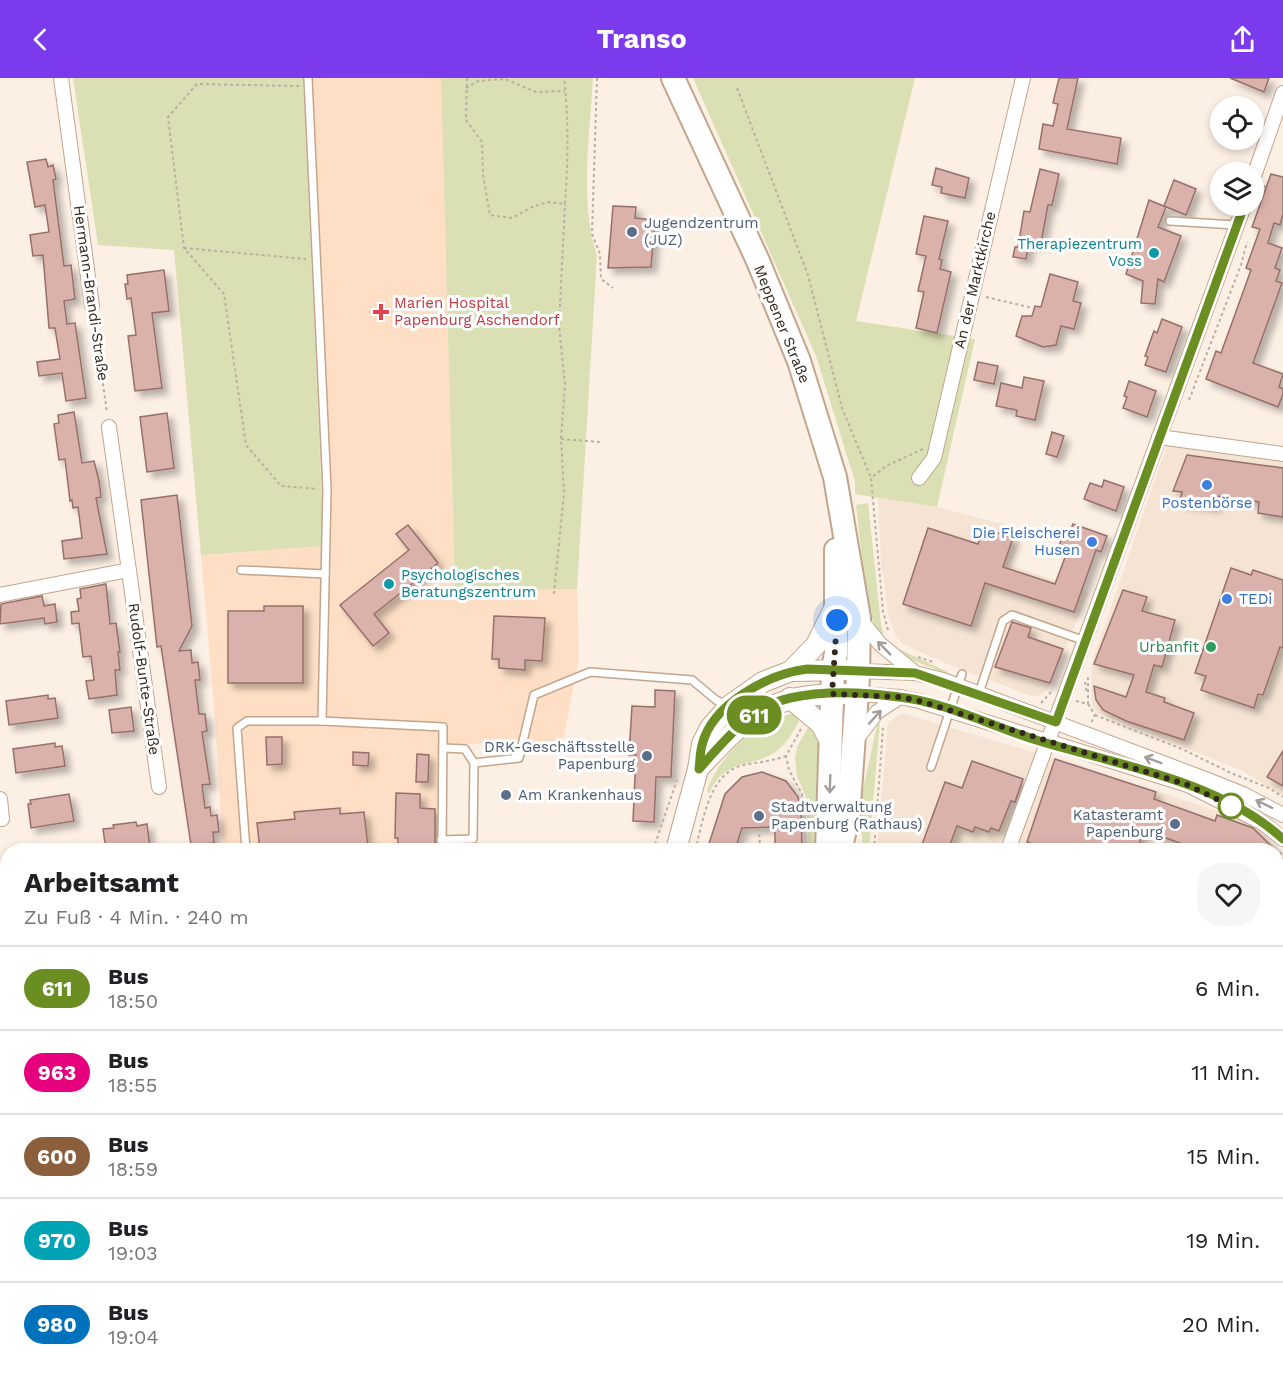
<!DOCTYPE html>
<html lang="de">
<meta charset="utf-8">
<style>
body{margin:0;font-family:"Work Sans",sans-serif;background:#f6f6f6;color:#202124;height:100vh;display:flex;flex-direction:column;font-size:22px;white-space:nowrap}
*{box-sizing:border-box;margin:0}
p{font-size:20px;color:#757577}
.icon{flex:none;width:33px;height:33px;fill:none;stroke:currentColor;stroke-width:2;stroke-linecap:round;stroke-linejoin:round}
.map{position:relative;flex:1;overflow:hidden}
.panel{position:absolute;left:0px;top:765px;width:1284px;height:534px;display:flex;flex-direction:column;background:#fff;border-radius:24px 24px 0 0;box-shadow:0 3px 9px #0003}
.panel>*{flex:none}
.badge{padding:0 12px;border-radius:20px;font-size:21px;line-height:39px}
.fabs{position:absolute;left:1210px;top:18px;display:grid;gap:12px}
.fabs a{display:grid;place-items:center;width:54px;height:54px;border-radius:50%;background:#fff;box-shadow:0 3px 9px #0003;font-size:30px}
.you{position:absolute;width:30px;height:30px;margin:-15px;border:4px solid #fff;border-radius:50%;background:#1a73e8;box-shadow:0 0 0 9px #1a73e833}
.map>.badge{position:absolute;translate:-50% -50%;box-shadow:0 0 0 3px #fff}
.round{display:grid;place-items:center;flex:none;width:63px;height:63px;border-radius:24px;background:#f6f6f6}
.summary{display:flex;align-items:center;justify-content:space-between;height:102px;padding:0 24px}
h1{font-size:28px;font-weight:700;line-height:45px}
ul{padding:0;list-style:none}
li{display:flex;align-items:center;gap:18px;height:84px;padding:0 24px;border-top:2px solid #e0e0e0}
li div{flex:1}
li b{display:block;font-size:22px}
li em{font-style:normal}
li .badge{min-width:66px;font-weight:700;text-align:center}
header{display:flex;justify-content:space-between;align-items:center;height:78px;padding:0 24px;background:#7c3aed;color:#fff;font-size:27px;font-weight:700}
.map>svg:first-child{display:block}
</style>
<header><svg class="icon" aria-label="back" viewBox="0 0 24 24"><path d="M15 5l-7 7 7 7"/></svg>Transo<svg class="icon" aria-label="share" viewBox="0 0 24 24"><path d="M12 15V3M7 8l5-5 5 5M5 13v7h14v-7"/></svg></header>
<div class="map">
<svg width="1283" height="1299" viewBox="0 0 1283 1299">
<defs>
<filter id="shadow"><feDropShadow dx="5.5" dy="5.5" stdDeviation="3" flood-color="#0004"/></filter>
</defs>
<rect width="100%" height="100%" fill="#fcefe4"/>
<g fill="#f5e4d3">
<polygon points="1172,352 1283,369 1283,718 1243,693 1107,639 1097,635 1092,628 1091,587"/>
<polygon points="878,420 937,429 1026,452 1010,487 1089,514 1048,611 1039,618 1031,618 943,584 903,566 896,559 889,540 881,485"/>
<polygon points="902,635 1086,690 1235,739 1257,750 1279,771 1279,797 1283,802 1283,1263 1276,1258 1276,772 877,772 888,645"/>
<polygon points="7,800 8,1152 0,1154 0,802"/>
<polygon points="7,1219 8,1292 94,1292 95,1299 0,1299 0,1221"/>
<polygon points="829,1292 1236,1292 1245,1299 827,1299"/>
</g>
<polygon fill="#fedfc6" points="303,0 441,0 455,513 577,511 579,580 563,663 447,667 447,772 223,772 215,640 201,477 324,468"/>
<g fill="#dae0b3">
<polygon points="73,0 303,0 324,468 201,477 174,172 98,167"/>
<path d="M441,0H593C590,55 579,125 597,177L577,511L455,513Z"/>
<polygon points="693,0 915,0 856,243 975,261 937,429 855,416 855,404 816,278"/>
<polygon points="868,425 881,546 884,558 883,560 871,540 867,526 856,427"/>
<polygon points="888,566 948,594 947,596 907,580"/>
<path d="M790,636L802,638C795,650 789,663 778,672C752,691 724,679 709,716L707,712C720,678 754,644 790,636Z"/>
<polygon points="811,644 822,662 821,772 809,772 807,721 797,698 795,681 797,669"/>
<polygon points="880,644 869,772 864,772 861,753 856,744 877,647"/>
</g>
<polygon fill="#51a4ba" points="1277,1280 1283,1286 1283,1299 1270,1299 1261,1292 1276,1292"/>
<g fill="#dbb1ab" stroke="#96706a" stroke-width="1.5" filter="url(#shadow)">
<polygon points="1059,0 1078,0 1067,51 1121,60 1117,86 1039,71 1043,46 1053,48 1058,26 1053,25"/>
<polygon points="1230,0 1269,0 1264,14"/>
<polygon points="46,81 48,89 53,87 56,101 53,102 64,188 71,187 75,221 64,223 67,246 75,245 86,320 66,323 62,295 39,298 37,284 60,281 55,250 49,250 43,177 33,178 30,157 49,154 45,127 35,129 27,84"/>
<polygon points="936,90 969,100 965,120 941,115 942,109 932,107"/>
<polygon points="1040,91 1059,96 1052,127 1048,127 1041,165 1029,164 1026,181 1013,179 1015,169 1018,169 1024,133 1030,134"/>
<polygon points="1271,96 1283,99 1283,136 1280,147 1274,145 1268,165 1282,170 1275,190 1280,192 1276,203 1282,205 1253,285 1283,296 1279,309 1283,311 1283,316 1278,329 1206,301 1216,273 1221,275 1251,192 1246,190 1260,151 1252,149"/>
<polygon points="1174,102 1196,111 1186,137 1164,128"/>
<polygon points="1149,122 1166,129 1158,149 1181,158 1164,204 1158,201 1155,226 1141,225 1143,203 1126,196"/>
<polygon points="613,128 636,129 635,140 655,142 651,189 608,190"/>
<polygon points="924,138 948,143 939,181 942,182 940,191 951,194 937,255 916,250 924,214 918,213 926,178 916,176"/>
<polygon points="164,192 169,233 152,235 162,310 135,313 128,258 136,257 131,220 127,221 125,206 128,206 127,197"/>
<polygon points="1050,196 1078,204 1073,223 1081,225 1074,251 1061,248 1056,267 1043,269 1016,258 1022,238 1032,238 1035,228 1041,229"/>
<polygon points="1162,241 1182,249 1166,294 1145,287 1148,279 1145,278 1154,253 1157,255"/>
<polygon points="978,284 998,288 994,306 974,302"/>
<polygon points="1024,299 1044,303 1035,342 1016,338 1017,332 996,328 1001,305 1022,310"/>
<polygon points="1129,303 1156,313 1147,339 1123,330 1127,319 1124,318"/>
<polygon points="74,334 82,385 94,383 99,403 101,419 96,420 107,476 64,481 62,463 82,460 78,429 73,430 72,422 70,423 65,381 59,382 54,346 59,345 58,337"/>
<polygon points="167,335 174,390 147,394 140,339"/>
<polygon points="1052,354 1064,358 1057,379 1046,376"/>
<polygon points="1187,377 1283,390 1283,439 1258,435 1259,424 1217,418 1215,428 1180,424 1182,414 1173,413"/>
<polygon points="1104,402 1124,409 1116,433 1084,421 1090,405 1102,409"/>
<polygon points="177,417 192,548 179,573 191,572 192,585 198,584 200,602 195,602 199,636 205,636 207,653 202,654 210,706 202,707 205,730 210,729 211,738 217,737 219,754 213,754 214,765 191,767 161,568 157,569 141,422"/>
<polygon points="1073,446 1107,458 1101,474 1096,472 1074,534 985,505 971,548 903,526 928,450 978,466 983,450 1013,460 1003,489 1055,506 1067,474 1058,471 1063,457 1068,459"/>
<polygon points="408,447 438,485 374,536 389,555 373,568 340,527 409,472 396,456"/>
<polygon points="1231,490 1251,497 1253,492 1283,502 1283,570 1280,569 1263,617 1258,616 1254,630 1201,612 1206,598 1195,595"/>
<polygon points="106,506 110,546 116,545 120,574 118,574 120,592 115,592 117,617 89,621 86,603 94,602 91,578 83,579 79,545 72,546 71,534 79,533 77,521 81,520 80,511"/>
<polygon points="1123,512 1147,519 1142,533 1175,542 1162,589 1154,587 1146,614 1165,620 1164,624 1194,635 1184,662 1126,643 1103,632 1096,622 1094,608 1126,619 1134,597 1094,586"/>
<polygon points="42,518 44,528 55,526 57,544 45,546 44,540 0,546 1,526"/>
<polygon points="264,528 303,528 303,605 228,605 228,533 264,533"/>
<polygon points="494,538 545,540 542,583 525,582 525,592 499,590 499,581 492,581"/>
<polygon points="1012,544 1031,550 1028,559 1063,571 1050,605 995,589"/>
<polygon points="655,612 675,613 671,699 656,699 654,744 633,743 636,677 629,677 632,628 655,629"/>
<polygon points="48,617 48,621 55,620 58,640 9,647 6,623"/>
<polygon points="131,629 134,653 112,655 109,632"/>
<polygon points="266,659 282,659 282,686 267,687"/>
<polygon points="55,665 55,669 62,668 65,688 16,695 13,671"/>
<polygon points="1283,673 1283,708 1267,699"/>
<polygon points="353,674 369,675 368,688 353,687"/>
<polygon points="417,676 429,677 428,704 416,704"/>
<polygon points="1055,681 1156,714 1154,721 1215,743 1217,737 1253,750 1275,772 1199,772 1144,752 1137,772 1118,767 1117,772 1051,772 1027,764"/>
<polygon points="972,683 1023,701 1015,724 1011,723 999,753 991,750 989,754 975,749 973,754 957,748 948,772 920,772 945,704 962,710"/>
<polygon points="762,694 786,703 798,719 801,732 802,772 775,772 775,749 742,750 735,772 707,772 725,716 742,699"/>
<polygon points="396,715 420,716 420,730 435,731 435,772 398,772 398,760 395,760"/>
<polygon points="69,716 74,743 31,750 28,726 31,726 30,722"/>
<polygon points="340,730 340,736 364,734 368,769 340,772 260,772 257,745 295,741 294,734"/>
<polygon points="136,744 137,748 147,746 150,770 106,772 103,751 114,750 113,747"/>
</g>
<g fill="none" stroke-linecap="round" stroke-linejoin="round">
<g stroke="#c3a58c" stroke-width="10">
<g id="lane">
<polyline points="308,0 327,411 322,643 443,649 442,772"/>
<polyline points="1170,143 1236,147"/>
<polyline points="241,492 325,496"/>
<polyline points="979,615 1003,543 1012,537 1085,563"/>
<polyline points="474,685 519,680 534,617 590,594 692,602 716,622 726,627"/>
<polyline points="931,689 962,596"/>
<polyline points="441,762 473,761 474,685 465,671 443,670"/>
<polyline points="246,772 237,650 247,643 322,643"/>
<polyline points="0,1290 8,1289"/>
<polyline points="626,1292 624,1297 628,1299"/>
<polyline points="252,1299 252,1292"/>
<polyline points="365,1299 366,1292"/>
</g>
</g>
<g stroke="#c3a58c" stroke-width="16">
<g id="street">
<polyline points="61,0 92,228"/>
<polyline points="1254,98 1283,15"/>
<polyline points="109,349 159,709"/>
<polyline points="1159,359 1283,376"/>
<polyline points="919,400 934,380 1023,0"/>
<polyline points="0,517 129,492"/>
<polyline points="859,540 880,566 914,594"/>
<polyline points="858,593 915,595 943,602 1208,702 1243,716 1283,737"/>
<polyline points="857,616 900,619 919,623 1188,707 1263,745 1283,761"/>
<polyline points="856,662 877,634 900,619"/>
<polyline points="0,721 2,741"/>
<polyline points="1008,772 1244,128"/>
<polyline points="1276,809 1283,806"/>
<polyline points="1276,1053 1283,1054"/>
<polyline points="1276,1090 1283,1080"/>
<polyline points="1276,1271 1283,1276"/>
<polyline points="1243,1292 1252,1299"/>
</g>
</g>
<g stroke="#c3a58c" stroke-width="22">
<g id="secondary">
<polyline points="791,593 816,567 837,525"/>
<polyline points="790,620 821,646 831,665"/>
<path d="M698,691C748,637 770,615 847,616"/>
<polyline points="676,772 698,691 702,666 710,650 729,628 763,604 791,593 847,592"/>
<polyline points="0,1165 8,1164"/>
<polyline points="0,1210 8,1208"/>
</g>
</g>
<g stroke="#c3a58c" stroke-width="26">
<g id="primary">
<polyline points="673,0 758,183 799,283 835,399 859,540 858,600 848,741 840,772"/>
<polyline points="827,772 833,592 836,575 836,472"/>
<polyline points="811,1299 813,1292"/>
</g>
</g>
<g stroke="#bbaea3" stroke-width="2" stroke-dasharray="3 3" stroke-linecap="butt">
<path d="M467,0L466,42L482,64L483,97L490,137L512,140L532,129L548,124L565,126C568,84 569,42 564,0"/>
<polyline points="597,0 592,156 600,176 601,201 613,210"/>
<polyline points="299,8 197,6 168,39 184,170 224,216 246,367 281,408 318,411"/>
<polyline points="466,10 478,3 505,1 536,14 565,13"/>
<polyline points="737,10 808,197 842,330 871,400"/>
<polyline points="1258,127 1265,107"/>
<polyline points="184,170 306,181"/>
<polyline points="986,219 1033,230"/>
<polyline points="94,240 107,335"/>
<polyline points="1189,322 1241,187 1247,164"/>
<polyline points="561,361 601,364"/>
<polyline points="554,516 564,415 561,361 565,307 559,248 565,126"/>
<polyline points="888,552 883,533 871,400 886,388 923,371"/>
<polyline points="918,579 933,584"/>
<polyline points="1085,604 1087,616"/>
<polyline points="1076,623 1088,626 1088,597"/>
<polyline points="1041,625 1051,614"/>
<polyline points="1088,626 1095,637 1091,645"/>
<polyline points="1095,637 1182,671 1231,695 1269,710 1283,719"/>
<polyline points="801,651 786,678 789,692 802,716 807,772"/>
<polyline points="759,750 760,772"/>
<polyline points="653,772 677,702"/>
<path d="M695,772C703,745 708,698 740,688C755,684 770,684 786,678"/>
<polyline points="874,772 883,650"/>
<polyline points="1281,774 1283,792"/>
<polyline points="671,1299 675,1292"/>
</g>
<use href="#lane" stroke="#fff" stroke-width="7"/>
<use href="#street" stroke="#fff" stroke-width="14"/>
<use href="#secondary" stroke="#fff" stroke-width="20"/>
<use href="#primary" stroke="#fff" stroke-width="22"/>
</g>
<defs><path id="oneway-shaft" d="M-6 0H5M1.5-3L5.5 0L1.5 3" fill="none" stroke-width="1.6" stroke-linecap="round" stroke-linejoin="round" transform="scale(1.5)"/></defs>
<g stroke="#a49e9a">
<use href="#oneway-shaft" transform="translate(884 570) rotate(-135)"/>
<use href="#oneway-shaft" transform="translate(875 639) rotate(-48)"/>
<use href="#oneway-shaft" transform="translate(1153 682) rotate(-160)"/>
<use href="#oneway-shaft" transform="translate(830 706) rotate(92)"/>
<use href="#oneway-shaft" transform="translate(1264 726) rotate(-154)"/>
</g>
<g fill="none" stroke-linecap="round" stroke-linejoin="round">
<g stroke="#fff" stroke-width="14">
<path id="line" d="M1244,128L1056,644L915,595L807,591C768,596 712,626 702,667C700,675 700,683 699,691C724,663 752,628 790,620C825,612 864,614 899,619C945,624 989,647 1033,661C1113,686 1219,702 1283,761"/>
</g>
<use href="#line" stroke="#6b8e23" stroke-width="9"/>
<polyline stroke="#34281e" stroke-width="6" stroke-dasharray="0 10.8" points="837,542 832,616 900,619 920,623 1188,707 1231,728"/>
</g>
<g fill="#5c6f8a" stroke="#fff" stroke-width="2">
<circle cx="632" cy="154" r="6"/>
<circle cx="647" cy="678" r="6"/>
<circle cx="506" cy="717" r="6"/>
<circle cx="759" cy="738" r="6"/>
<circle cx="1175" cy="746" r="6"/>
</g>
<g fill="#0f9aa8" stroke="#fff" stroke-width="2">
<circle cx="1154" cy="175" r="6"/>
<circle cx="389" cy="506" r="6"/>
</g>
<path fill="#e0444e" stroke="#fff" stroke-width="2" d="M378 225h6v6h6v6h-6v6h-6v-6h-6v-6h6z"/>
<g fill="#3f7fe0" stroke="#fff" stroke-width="2">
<circle cx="1207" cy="407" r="6"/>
<circle cx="1092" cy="464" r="6"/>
<circle cx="1227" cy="521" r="6"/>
</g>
<circle fill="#2e9e5b" stroke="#fff" stroke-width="2" cx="1211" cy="569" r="6"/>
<circle fill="#fff" stroke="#6b8e23" stroke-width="3" cx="1231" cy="728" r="12"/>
<g text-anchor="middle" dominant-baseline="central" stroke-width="6" stroke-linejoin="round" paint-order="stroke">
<g font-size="15" fill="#4e5e75" stroke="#fff" text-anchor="start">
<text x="644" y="145">Jugendzentrum<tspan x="644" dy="17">(JUZ)</tspan></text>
<text x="635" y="669" text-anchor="end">DRK-Geschäftsstelle<tspan x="635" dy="17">Papenburg</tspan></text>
<text x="518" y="717">Am Krankenhaus</text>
<text x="771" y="729">Stadtverwaltung<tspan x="771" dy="17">Papenburg (Rathaus)</tspan></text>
<text x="1163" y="737" text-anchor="end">Katasteramt<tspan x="1163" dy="17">Papenburg</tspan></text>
</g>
<g font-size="15" fill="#0d838f" stroke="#fff" text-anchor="end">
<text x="1142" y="166">Therapiezentrum<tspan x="1142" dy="17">Voss</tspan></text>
<text x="401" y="497" text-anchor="start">Psychologisches<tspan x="401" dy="17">Beratungszentrum</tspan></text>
</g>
<g font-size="15" fill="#34281e" stroke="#fff">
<text transform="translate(975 202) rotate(-77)">An der Marktkirche</text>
<text transform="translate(91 215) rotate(82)">Hermann-Brandi-Straße</text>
<text transform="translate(782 246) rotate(68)">Meppener Straße</text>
<text transform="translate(144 601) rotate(82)">Rudolf-Bunte-Straße</text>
</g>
<g font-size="15" fill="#be3a42" stroke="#fff" text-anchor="start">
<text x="394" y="225">Marien Hospital<tspan x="394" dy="17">Papenburg Aschendorf</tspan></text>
</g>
<g font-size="15" fill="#366cbe" stroke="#fff">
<text x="1207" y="425">Postenbörse</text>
<text x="1080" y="455" text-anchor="end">Die Fleischerei<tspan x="1080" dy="17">Husen</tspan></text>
<text x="1239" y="521" text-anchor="start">TEDi</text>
</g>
<g font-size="15" fill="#27864d" stroke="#fff" text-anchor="end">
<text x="1199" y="569">Urbanfit</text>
</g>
</g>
</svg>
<div class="fabs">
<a><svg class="icon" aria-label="locate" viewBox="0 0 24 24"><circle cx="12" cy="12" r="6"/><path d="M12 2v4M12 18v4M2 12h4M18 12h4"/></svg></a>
<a><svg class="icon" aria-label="layers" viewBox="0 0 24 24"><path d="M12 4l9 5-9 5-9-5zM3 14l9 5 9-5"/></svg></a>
</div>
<div class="you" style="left:837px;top:542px"></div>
<b class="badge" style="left:754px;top:637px;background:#6b8e23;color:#fff">611</b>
<section class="panel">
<div class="summary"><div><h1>Arbeitsamt</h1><p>Zu Fuß · 4 Min. · 240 m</p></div><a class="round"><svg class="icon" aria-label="heart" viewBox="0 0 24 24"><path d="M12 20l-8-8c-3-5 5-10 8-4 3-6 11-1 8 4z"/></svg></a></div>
<ul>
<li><span class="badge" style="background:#6b8e23;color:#fff">611</span><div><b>Bus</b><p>18:50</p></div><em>6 Min.</em></li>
<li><span class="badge" style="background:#e6007e;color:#fff">963</span><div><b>Bus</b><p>18:55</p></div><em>11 Min.</em></li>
<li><span class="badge" style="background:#8b5e3c;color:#fff">600</span><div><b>Bus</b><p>18:59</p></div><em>15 Min.</em></li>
<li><span class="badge" style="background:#00a3b4;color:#fff">970</span><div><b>Bus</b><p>19:03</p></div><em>19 Min.</em></li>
<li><span class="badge" style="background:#0072bc;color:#fff">980</span><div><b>Bus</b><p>19:04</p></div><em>20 Min.</em></li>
</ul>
</section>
</div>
